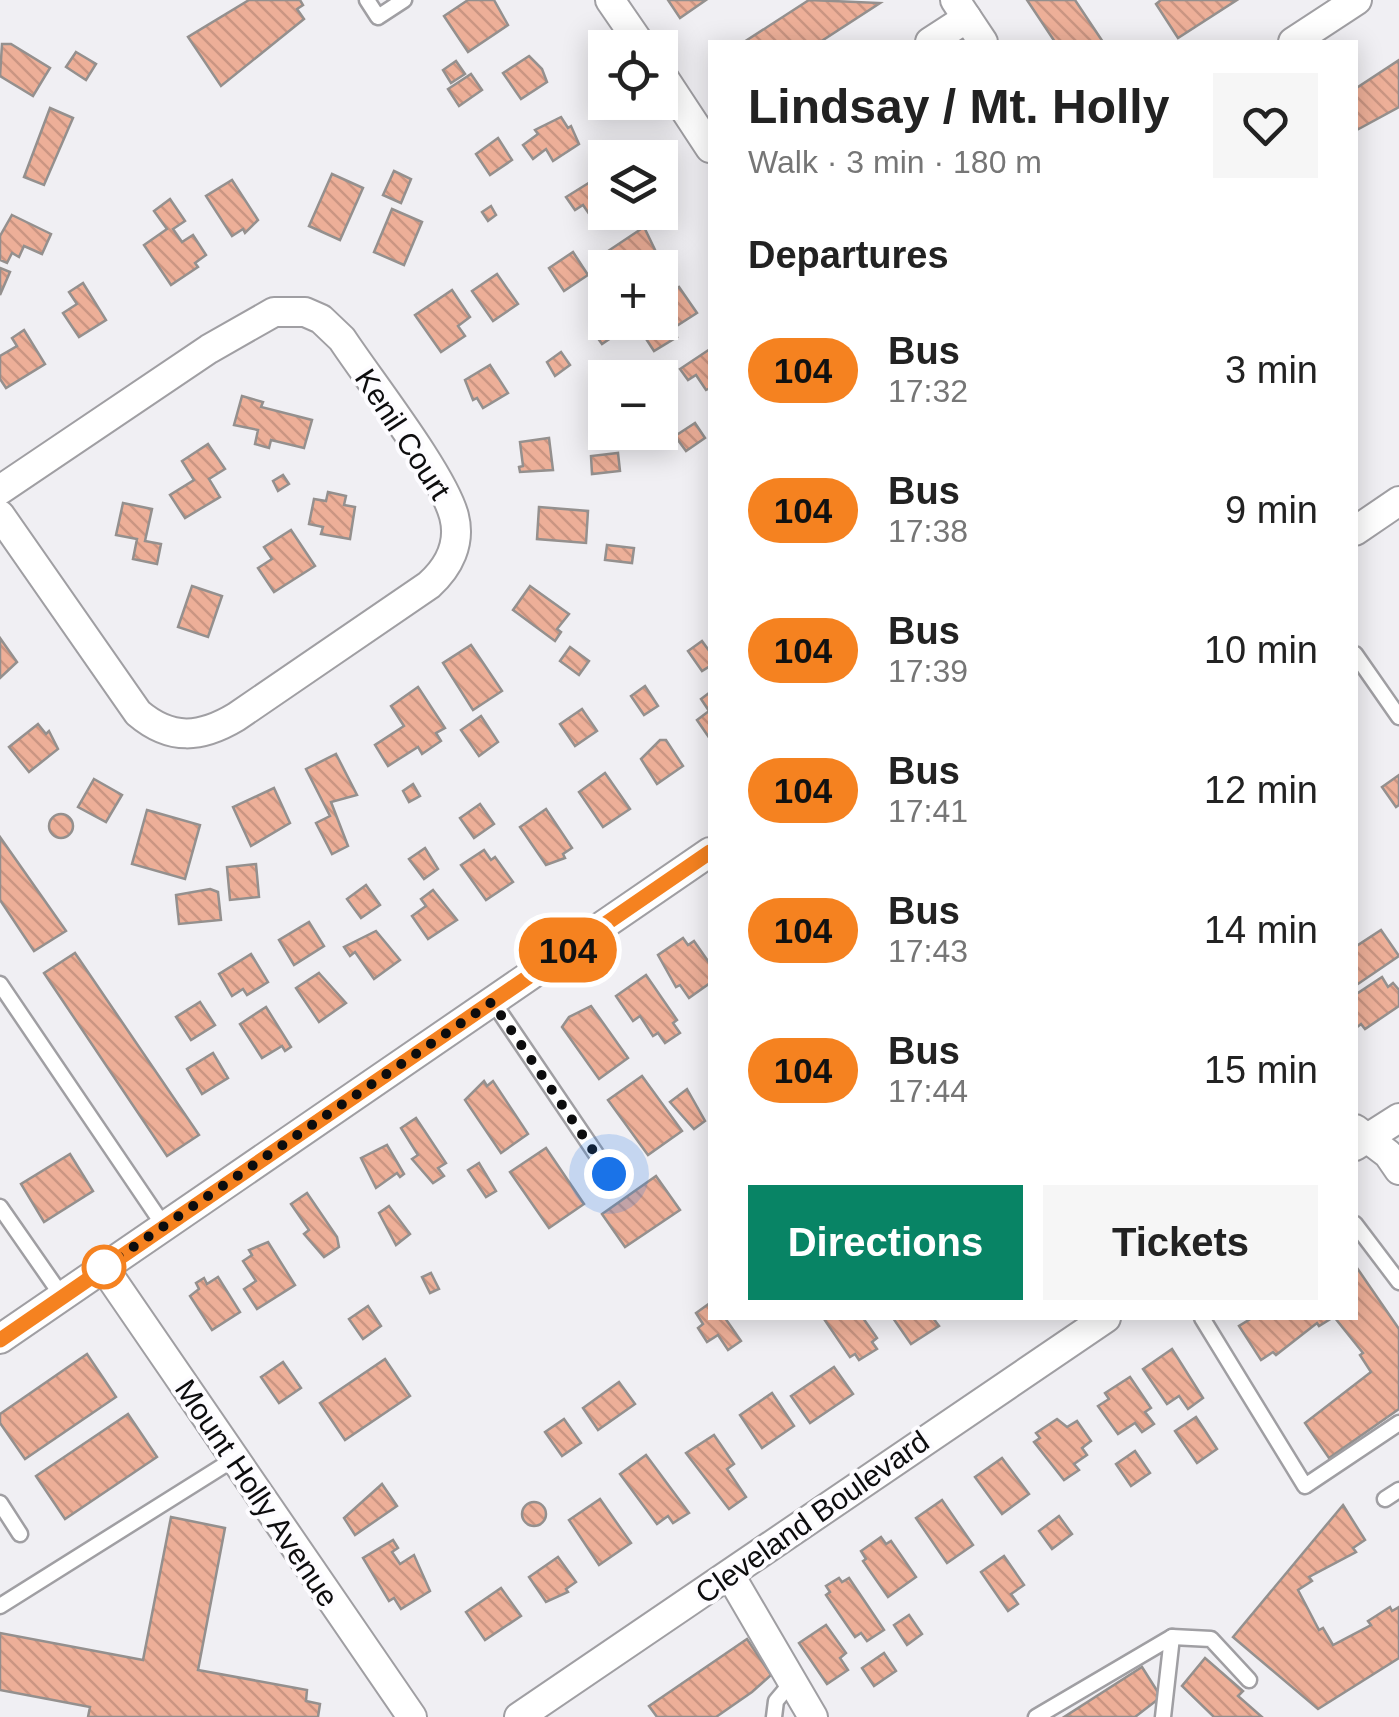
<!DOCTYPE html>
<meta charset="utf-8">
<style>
body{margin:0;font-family:Arial,sans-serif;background:#f6f6f6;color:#222;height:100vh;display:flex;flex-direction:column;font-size:38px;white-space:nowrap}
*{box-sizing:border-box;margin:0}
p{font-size:32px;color:#767676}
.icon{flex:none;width:55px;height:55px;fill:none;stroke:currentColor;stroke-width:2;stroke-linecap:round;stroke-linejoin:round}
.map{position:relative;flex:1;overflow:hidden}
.details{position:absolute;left:708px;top:40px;width:650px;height:1280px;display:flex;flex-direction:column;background:#fff;border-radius:0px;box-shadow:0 5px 25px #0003}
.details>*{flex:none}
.badge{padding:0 20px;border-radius:32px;font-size:35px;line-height:65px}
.tools{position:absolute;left:588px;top:30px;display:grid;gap:20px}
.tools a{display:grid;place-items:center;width:90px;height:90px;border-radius:0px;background:#fff;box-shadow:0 5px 25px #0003;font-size:50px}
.you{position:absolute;width:50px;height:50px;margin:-25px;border:8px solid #fff;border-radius:50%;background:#1a73e8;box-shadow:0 0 0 15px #1a73e833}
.map>.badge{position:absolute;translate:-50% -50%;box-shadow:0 0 0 5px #fff}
h2{padding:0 40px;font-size:38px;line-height:90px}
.round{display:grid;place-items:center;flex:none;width:105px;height:105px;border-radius:0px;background:#f6f6f6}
.headline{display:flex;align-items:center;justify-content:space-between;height:170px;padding:0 40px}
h1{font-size:48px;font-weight:700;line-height:75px}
.action{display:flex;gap:20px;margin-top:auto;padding:20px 40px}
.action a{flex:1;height:115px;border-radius:0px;background:#088465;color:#fff;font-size:40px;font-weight:700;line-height:115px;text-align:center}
.action a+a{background:#f6f6f6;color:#222}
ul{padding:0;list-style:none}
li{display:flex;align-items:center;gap:30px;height:140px;padding:0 40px}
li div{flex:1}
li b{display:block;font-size:38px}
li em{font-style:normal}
li .badge{min-width:110px;font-weight:700;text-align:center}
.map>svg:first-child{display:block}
</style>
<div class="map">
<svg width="1399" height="1717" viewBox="0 0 1399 1717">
<defs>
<pattern id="building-back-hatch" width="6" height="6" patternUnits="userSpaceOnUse" patternTransform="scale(2.5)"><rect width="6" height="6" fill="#edaf98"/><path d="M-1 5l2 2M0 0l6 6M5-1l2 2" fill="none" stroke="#ca9582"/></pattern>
</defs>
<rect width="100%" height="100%" fill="#f0eff3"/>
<g fill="url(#building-back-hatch)" stroke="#94908e" stroke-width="2.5">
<polygon points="249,0 300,0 303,5 297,9 304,19 221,86 188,37"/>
<polygon points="468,0 494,0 508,25 468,52 444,16"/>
<polygon points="668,0 706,0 680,18"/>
<polygon points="809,0 880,3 820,42 744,42"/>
<polygon points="1027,0 1075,0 1103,42 1055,42"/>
<polygon points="1161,0 1237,0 1178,38 1156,4"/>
<polygon points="2,44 11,44 50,68 33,96 0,76"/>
<polygon points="76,52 96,64 86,80 66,67"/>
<polygon points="529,56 542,69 547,82 521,99 503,73"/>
<polygon points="1399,60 1399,107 1355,131 1355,89"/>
<polygon points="456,61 465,74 451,83 443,70"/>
<polygon points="471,74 482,90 459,106 448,89"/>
<polygon points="50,108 73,118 44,185 24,177"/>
<polygon points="561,117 568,128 571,126 579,144 553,161 546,149 533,159 523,145 538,134 535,130"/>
<polygon points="498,138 512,160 490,175 476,154"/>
<polygon points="394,171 411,179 401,203 383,195"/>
<polygon points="332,174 363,188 340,240 309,226"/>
<polygon points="600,176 605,184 605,209 592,218 583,205 575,210 566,197"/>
<polygon points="232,180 258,220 245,233 243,229 232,236 206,196"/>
<polygon points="170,199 185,221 173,229 182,242 193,235 206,255 195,263 198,267 171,285 144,245 167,229 154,211"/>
<polygon points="491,206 496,215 488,221 482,212"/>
<polygon points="392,209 422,222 404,265 374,252"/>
<polygon points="12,215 51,234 42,254 24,246 19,257 12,253 7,263 0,260 0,236"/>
<polygon points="644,227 658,256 641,268 610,268 602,255"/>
<polygon points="573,252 588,275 564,291 549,268"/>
<polygon points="0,268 10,272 0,295"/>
<polygon points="497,274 518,304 493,321 472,291"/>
<polygon points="83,283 106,320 79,337 63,313 77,304 69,292"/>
<polygon points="679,287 697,313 672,329 677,337 654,351 639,328 660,322 660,299"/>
<polygon points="452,290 470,317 458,326 465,336 441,352 415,315"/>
<polygon points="605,321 620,322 624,329 602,344 592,330"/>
<polygon points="24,330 45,364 6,388 0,379 0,356 17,346 12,338"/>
<polygon points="710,349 710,388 706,390 696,375 688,380 680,369"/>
<polygon points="561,352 570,365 555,376 547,362"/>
<polygon points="490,365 508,393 483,408 477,398 473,400 465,380"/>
<polygon points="654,366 665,382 660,386 660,378 638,378"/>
<polygon points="242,396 263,402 261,407 312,420 304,448 271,440 269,448 255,444 258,430 234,425"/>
<polygon points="695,423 705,438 686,451 675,436"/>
<polygon points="549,438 553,470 520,472 519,467 523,466 520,442"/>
<polygon points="208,444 225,469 209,479 220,497 185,518 170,495 194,480 182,461"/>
<polygon points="618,453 620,471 592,474 591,456"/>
<polygon points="283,475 289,484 278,491 273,481"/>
<polygon points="328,492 346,496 344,505 355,507 350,539 321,534 323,527 309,524 314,499 326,501"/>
<polygon points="123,503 152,509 145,541 161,544 157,564 133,559 137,539 116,535"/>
<polygon points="539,507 588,511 586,543 537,539"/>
<polygon points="291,530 315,566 274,592 258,568 272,559 264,547"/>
<polygon points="607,545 634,548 632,563 605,560"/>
<polygon points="192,586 222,596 208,637 178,627"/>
<polygon points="530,586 569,614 557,629 561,632 555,641 513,610"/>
<polygon points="0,638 17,662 0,678"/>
<polygon points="702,641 710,652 710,666 702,671 688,651"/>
<polygon points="471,645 502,691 473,710 443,663"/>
<polygon points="570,647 589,661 579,675 560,661"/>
<polygon points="645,686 658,706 644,715 631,696"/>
<polygon points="418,687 445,728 436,733 441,741 422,754 418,747 388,766 375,745 404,726 391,706"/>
<polygon points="709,693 710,693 710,739 697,720 709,711 701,699"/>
<polygon points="582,709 597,731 575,746 560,724"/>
<polygon points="481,716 498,742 479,756 461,730"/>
<polygon points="38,724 46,734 49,731 58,749 29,772 9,747"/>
<polygon points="660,740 666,740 683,766 657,784 641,759"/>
<polygon points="336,754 357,795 331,802 348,846 332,854 316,823 330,816 306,769"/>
<polygon points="605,773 630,809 603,827 579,792"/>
<polygon points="1399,775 1399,805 1396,807 1382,787"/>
<polygon points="94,779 122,795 106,822 78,807"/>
<polygon points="413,784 420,796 409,802 403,791"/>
<polygon points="274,788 290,823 251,846 233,807"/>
<polygon points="480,804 494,824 474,838 460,818"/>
<polygon points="546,809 572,848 563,854 565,858 546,865 520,827"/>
<polygon points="147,810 200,825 185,879 132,864"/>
<circle cx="61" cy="826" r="12"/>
<polygon points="0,837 66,931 34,951 0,900"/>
<polygon points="425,848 438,869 424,879 409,859"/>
<polygon points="484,850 491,860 495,857 513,882 486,900 461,865"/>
<polygon points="256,864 259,897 230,900 227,867"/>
<polygon points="366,885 380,905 361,918 347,899"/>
<polygon points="210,889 218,892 221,920 179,924 176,895"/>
<polygon points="433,890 457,920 428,939 412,916 426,906 421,899"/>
<polygon points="309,922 324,946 294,965 279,940"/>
<polygon points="1381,930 1399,956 1355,986 1355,947"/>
<polygon points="376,931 400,960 374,979 355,952 350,956 344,947"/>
<polygon points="683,938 688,945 694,941 710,964 710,983 689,998 680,985 676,987 658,955"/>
<polygon points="75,953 199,1135 167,1156 44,973"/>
<polygon points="251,954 268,982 247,995 243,989 232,996 219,974"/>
<polygon points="319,973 346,1003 319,1022 296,988"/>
<polygon points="646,975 677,1020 673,1023 680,1033 665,1043 658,1033 653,1036 640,1016 633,1021 616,996"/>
<polygon points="1382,977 1388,987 1393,983 1399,990 1399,1006 1365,1029 1361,1024 1356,1028 1355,995"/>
<polygon points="200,1002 215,1025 191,1040 176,1017"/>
<polygon points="591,1006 628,1058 599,1079 562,1027 569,1017"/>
<polygon points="266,1007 291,1047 285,1051 282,1046 262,1058 240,1024"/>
<polygon points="213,1053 228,1078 202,1094 187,1069"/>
<polygon points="642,1076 682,1131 648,1155 608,1100"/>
<polygon points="484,1081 487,1086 493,1081 528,1134 501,1153 465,1100"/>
<polygon points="687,1089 705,1121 694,1129 670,1102"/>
<polygon points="416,1118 446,1163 438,1168 444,1176 433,1183 412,1159 418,1155 401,1128"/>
<polygon points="387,1145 404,1174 400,1177 397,1173 376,1188 361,1158"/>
<polygon points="546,1148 584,1204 549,1228 510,1172"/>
<polygon points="70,1154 93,1191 44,1222 21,1184"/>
<polygon points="479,1163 496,1191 486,1197 468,1170"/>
<polygon points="656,1176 680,1210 625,1247 602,1214"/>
<polygon points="307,1193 337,1237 339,1247 324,1257 304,1234 309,1230 291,1204"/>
<polygon points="389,1206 410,1234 396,1245 379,1213"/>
<polygon points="268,1242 295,1285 257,1309 244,1289 256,1281 243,1261 252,1255 249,1250"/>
<polygon points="1355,1265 1399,1329 1399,1409 1329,1458 1305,1423 1371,1372 1360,1355 1363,1353 1335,1318 1355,1318"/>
<polygon points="431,1273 439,1289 430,1293 422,1277"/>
<polygon points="218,1277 240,1312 212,1330 190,1296 199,1289 196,1283 204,1278 207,1284"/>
<polygon points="710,1303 710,1318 725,1318 741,1341 728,1350 718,1335 707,1342 698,1328 703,1324 696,1313"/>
<polygon points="368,1306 381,1326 363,1339 349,1319"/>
<polygon points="863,1318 877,1338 872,1342 877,1349 859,1360 855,1354 850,1357 824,1319"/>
<polygon points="893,1318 933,1318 939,1326 911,1344"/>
<polygon points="1252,1318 1332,1318 1319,1326 1317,1323 1276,1355 1273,1352 1261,1360 1239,1326"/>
<polygon points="1172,1349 1203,1398 1188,1409 1179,1396 1167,1404 1143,1369"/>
<polygon points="87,1354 116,1397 25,1459 0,1423 0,1414"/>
<polygon points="385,1359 410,1396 345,1440 320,1403"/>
<polygon points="283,1362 301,1388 279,1403 261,1377"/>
<polygon points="834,1367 853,1394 810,1423 791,1396"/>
<polygon points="1130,1377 1151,1408 1145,1412 1154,1424 1142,1432 1135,1423 1118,1434 1098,1406 1109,1399 1105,1393"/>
<polygon points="619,1382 635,1404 598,1430 583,1408"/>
<polygon points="772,1393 794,1426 762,1448 740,1415"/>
<polygon points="128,1414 157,1457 65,1519 36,1476"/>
<polygon points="1196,1417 1217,1449 1197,1463 1175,1431"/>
<polygon points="564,1419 581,1443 562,1456 545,1432"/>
<polygon points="1057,1419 1067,1427 1077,1421 1091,1441 1082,1448 1087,1455 1074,1464 1079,1470 1064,1480 1034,1442 1040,1438 1036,1433"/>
<polygon points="714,1435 734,1464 727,1469 746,1497 729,1509 686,1453"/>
<polygon points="1135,1451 1150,1473 1131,1486 1116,1464"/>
<polygon points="646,1455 689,1513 673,1523 668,1516 657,1524 620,1474"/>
<polygon points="1002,1458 1029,1494 1002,1514 975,1477"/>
<polygon points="382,1484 397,1506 355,1535 344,1518"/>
<polygon points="600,1499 631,1543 599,1565 569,1520"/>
<polygon points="942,1500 973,1545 947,1563 916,1518"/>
<circle cx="534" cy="1514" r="12"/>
<polygon points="1343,1505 1365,1540 1353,1548 1356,1552 1309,1577 1312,1581 1298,1590 1319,1630 1323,1628 1333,1645 1371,1625 1368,1621 1390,1607 1392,1611 1399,1607 1399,1658 1318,1709 1233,1637"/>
<polygon points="1059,1516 1072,1534 1052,1549 1039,1531"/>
<polygon points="171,1517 225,1528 198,1670 307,1690 306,1701 320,1704 318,1717 88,1717 90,1707 0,1690 0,1633 143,1660"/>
<polygon points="881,1537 886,1544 891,1541 916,1577 888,1597 863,1561 866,1559 861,1551"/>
<polygon points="393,1540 398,1548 392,1552 400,1564 414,1555 430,1591 401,1609 394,1598 389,1601 363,1558"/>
<polygon points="1004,1556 1024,1585 1011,1594 1018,1604 1008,1611 981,1572"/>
<polygon points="558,1557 576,1582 566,1589 568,1592 546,1602 529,1577"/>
<polygon points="839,1578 842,1582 849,1578 884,1630 867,1641 861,1633 855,1637 826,1595 830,1592 826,1586"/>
<polygon points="501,1588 521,1616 485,1640 466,1612"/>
<polygon points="909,1615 922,1634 907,1645 894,1625"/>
<polygon points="826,1625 846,1653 840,1658 848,1670 827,1684 799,1643"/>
<polygon points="747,1639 771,1675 752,1692 716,1717 657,1717 649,1706"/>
<polygon points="884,1653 896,1671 874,1686 862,1668"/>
<polygon points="1205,1658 1243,1691 1238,1696 1262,1717 1214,1717 1182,1686"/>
<polygon points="1142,1667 1161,1697 1135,1717 1064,1717"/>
</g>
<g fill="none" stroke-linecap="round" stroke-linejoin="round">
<g stroke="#a09fa3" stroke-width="19">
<g id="lane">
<polyline points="367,0 378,17 404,0"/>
<polyline points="1355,654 1399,717"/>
<polyline points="0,984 164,1226"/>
<polyline points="493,1002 609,1173"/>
<polyline points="0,1207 62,1296"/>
<polyline points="1355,1224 1399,1282"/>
<polyline points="1202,1318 1305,1486 1399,1423"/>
<polyline points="1385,1499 1399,1490"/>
<polyline points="0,1503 20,1534"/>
<polyline points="0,1606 234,1459"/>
<polyline points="1172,1637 1211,1639 1249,1680"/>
<polyline points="774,1717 776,1701 792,1682"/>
<polyline points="1036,1717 1172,1637 1163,1717"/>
</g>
</g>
<g stroke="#a09fa3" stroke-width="32">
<g id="street">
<polyline points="610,0 643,48"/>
<polyline points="955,0 983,42"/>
<polyline points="930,42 967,18"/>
<polyline points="1293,42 1357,0"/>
<polyline points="660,72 710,148"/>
<path d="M0,490L209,349L274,312H305L321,319L342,339C369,380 443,474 454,516C461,543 449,567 429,585L236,717C201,738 171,741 138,713L0,515"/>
<polyline points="1355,531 1399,501"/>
<polyline points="1355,1129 1388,1154 1399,1170"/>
<polyline points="1355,1146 1399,1118"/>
<polyline points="104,1268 412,1717"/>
<polyline points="0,1339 710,852"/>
<polyline points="730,1575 813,1717"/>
<polyline points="519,1717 1106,1318"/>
</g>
</g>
<use href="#lane" stroke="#fff" stroke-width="14"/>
<use href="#street" stroke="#fff" stroke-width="28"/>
</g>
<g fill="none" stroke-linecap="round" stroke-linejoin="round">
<g stroke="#fff" stroke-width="22">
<polyline id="line" points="0,1340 710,852"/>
</g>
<use href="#line" stroke="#f58220" stroke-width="15"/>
<polyline stroke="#0d0d0e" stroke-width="10" stroke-dasharray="0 18" points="104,1267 492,1002 609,1174"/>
</g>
<circle fill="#fff" stroke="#f58220" stroke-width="5" cx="104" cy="1267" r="20"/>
<g text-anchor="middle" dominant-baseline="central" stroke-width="8" stroke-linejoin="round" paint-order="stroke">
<g font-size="30" fill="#0d0d0e" stroke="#fdfcff">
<text transform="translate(403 434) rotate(57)">Kenil Court</text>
<text transform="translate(257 1493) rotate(56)">Mount Holly Avenue</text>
<text transform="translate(812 1517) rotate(-35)">Cleveland Boulevard</text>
</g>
</g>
</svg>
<div class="tools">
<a><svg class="icon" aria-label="locate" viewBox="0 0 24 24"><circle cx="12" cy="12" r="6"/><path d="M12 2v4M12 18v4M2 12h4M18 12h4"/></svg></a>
<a><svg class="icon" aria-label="layers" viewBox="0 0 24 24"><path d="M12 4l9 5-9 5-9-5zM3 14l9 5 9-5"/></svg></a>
<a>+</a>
<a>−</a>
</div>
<div class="you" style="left:609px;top:1174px"></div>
<b class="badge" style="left:568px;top:950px;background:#f58220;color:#111">104</b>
<section class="details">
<div class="headline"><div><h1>Lindsay / Mt. Holly</h1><p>Walk · 3 min · 180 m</p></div><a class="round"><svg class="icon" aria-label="heart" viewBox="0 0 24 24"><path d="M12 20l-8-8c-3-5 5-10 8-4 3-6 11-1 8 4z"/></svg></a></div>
<h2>Departures</h2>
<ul>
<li><span class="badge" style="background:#f58220;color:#111">104</span><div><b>Bus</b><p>17:32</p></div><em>3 min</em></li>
<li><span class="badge" style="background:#f58220;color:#111">104</span><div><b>Bus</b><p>17:38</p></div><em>9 min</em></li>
<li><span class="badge" style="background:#f58220;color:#111">104</span><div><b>Bus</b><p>17:39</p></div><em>10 min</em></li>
<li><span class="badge" style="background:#f58220;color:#111">104</span><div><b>Bus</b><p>17:41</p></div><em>12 min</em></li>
<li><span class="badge" style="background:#f58220;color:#111">104</span><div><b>Bus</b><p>17:43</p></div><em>14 min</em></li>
<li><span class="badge" style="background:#f58220;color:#111">104</span><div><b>Bus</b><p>17:44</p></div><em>15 min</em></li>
</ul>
<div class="action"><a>Directions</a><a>Tickets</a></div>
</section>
</div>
